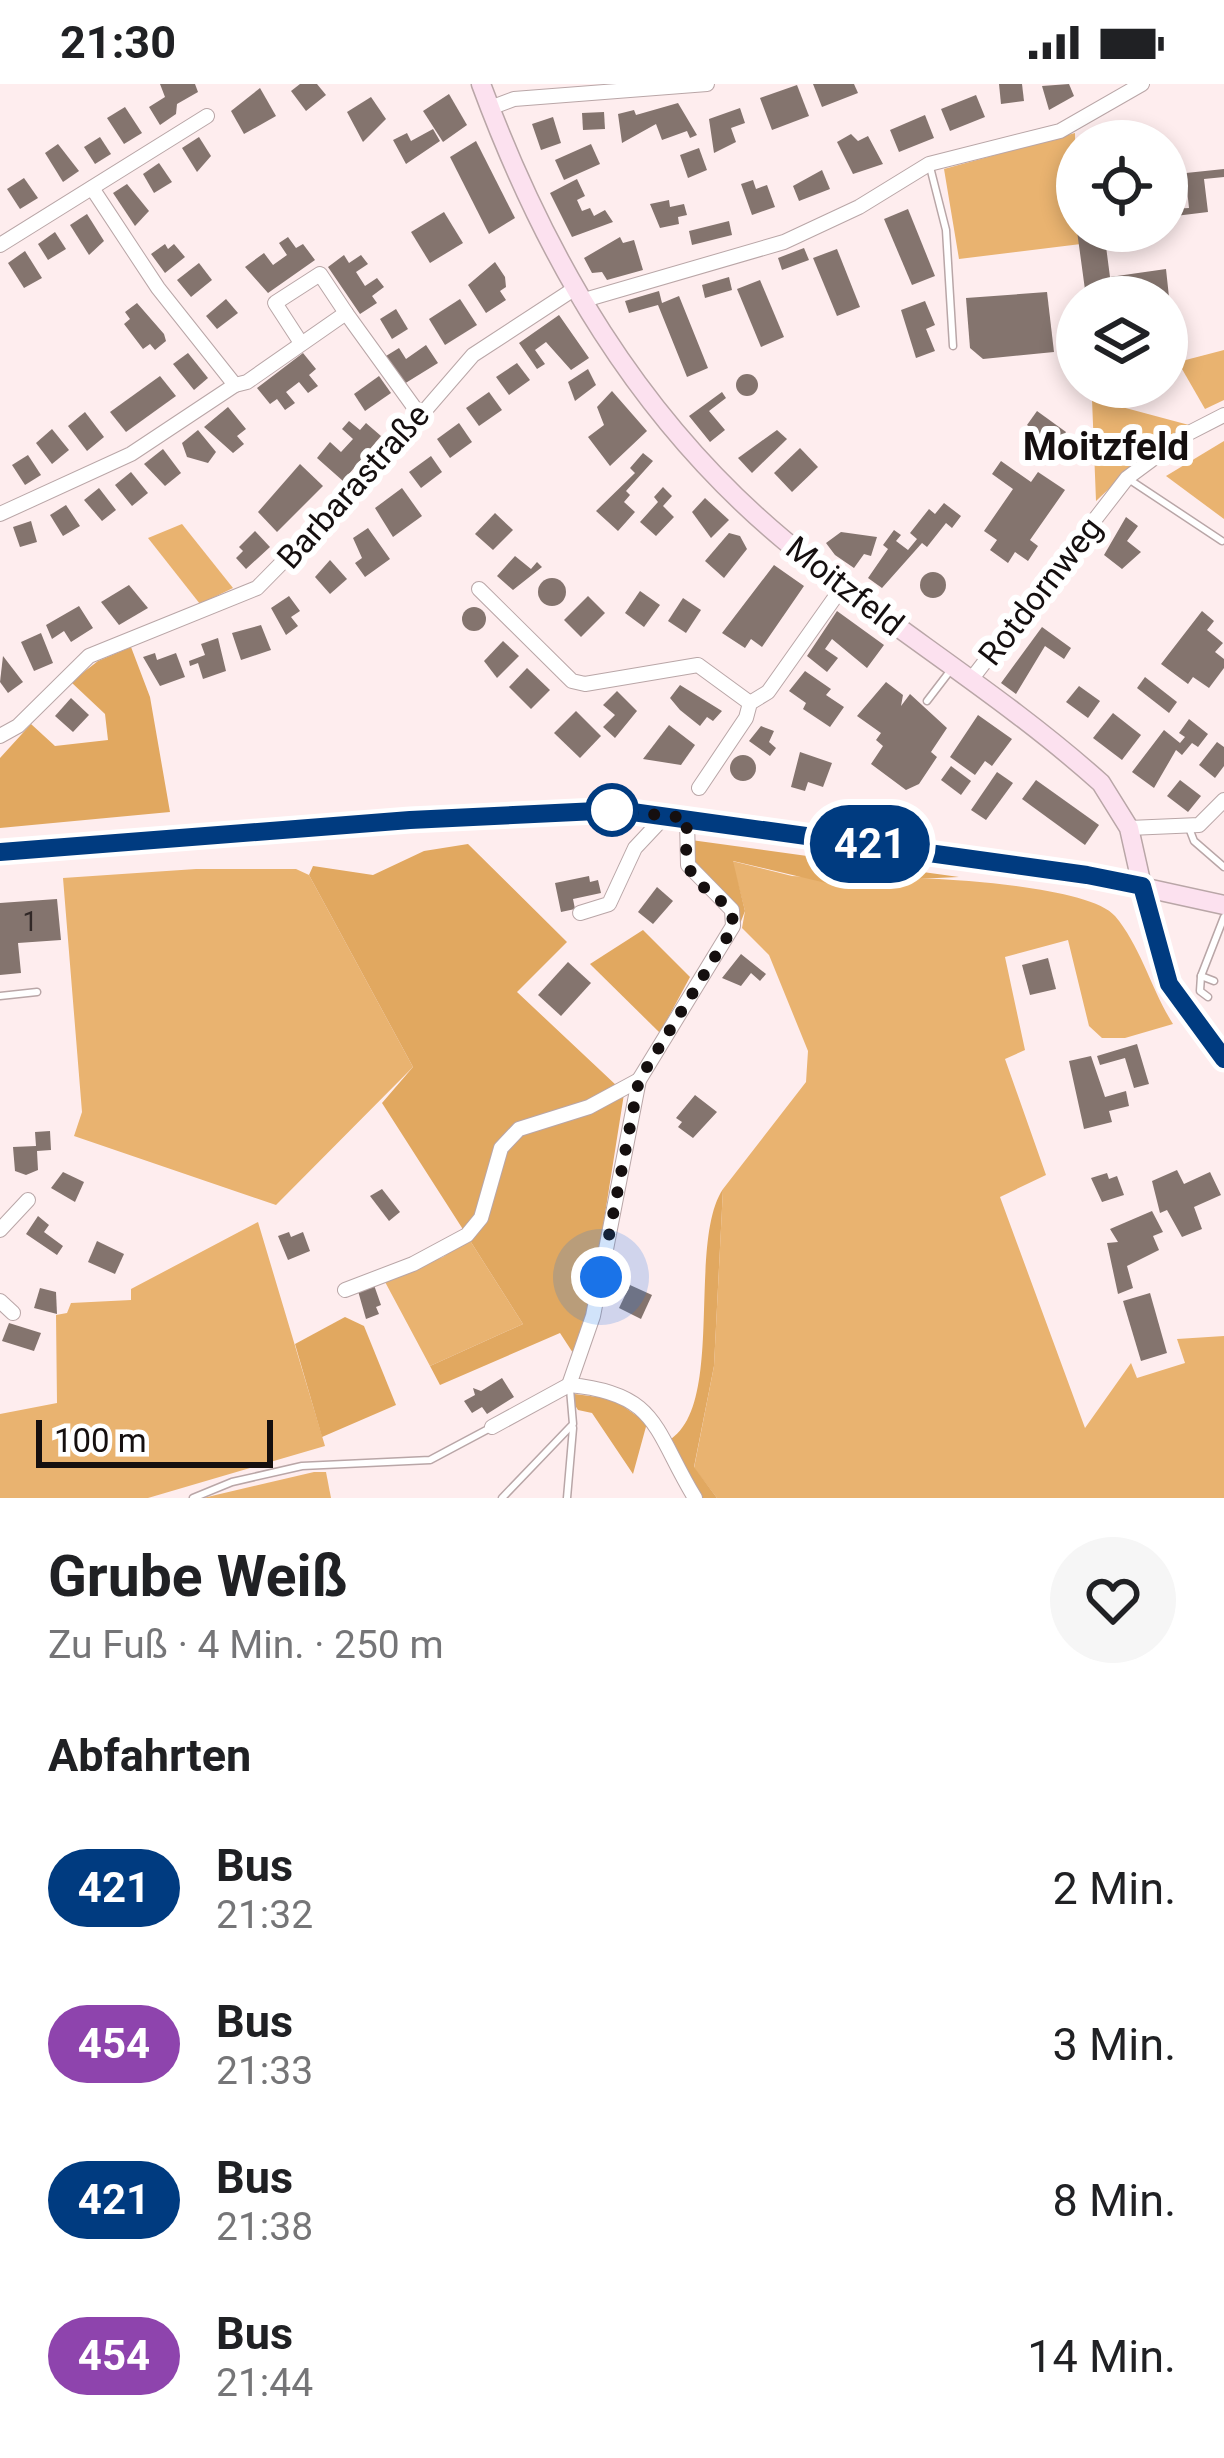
<!DOCTYPE html>
<html lang="de">
<meta charset="utf-8">
<style>
body{margin:0;font-family:Roboto,sans-serif;background:#f6f6f6;color:#202124;height:100vh;display:flex;flex-direction:column;font-size:45px;white-space:nowrap}
*{box-sizing:border-box;margin:0}
p{font-size:39px;color:#757577}
.icon{flex:none;width:66px;height:66px;fill:none;stroke:currentColor;stroke-width:2;stroke-linecap:round;stroke-linejoin:round}
.map{position:relative;height:1414px;overflow:hidden}
.details{display:flex;flex-direction:column;background:#fff;flex:1}
.details>*{flex:none}
.badge{padding:0 24px;border-radius:39px;font-size:42px;line-height:78px}
.tools{position:absolute;left:1056px;top:36px;display:grid;gap:24px}
.tools a{display:grid;place-items:center;width:132px;height:132px;border-radius:50%;background:#fff;box-shadow:0 6px 18px #0003;font-size:60px}
.scale{position:absolute;left:36px;bottom:30px;width:237px;box-sizing:border-box;padding-left:12px;border:6px solid #150f0f;border-top:0;font-size:33px;line-height:42px;white-space:nowrap;color:#150f0f;-webkit-text-stroke:9px #fff;paint-order:stroke}
.you{position:absolute;width:60px;height:60px;margin:-30px;border:9px solid #fff;border-radius:50%;background:#1a73e8;box-shadow:0 0 0 18px #1a73e833}
.map>.badge{position:absolute;translate:-50% -50%;box-shadow:0 0 0 6px #fff}
h2{padding:0 48px;font-size:45px;line-height:108px}
.round{display:grid;place-items:center;flex:none;width:126px;height:126px;border-radius:63px;background:#f6f6f6}
.summary{display:flex;align-items:center;justify-content:space-between;height:204px;padding:0 48px}
h1{font-size:57px;font-weight:700;line-height:90px}
ul{padding:0;list-style:none}
li{display:flex;align-items:center;gap:36px;height:156px;padding:0 48px}
li div{flex:1}
li b{display:block;font-size:45px}
li em{font-style:normal}
li .badge{min-width:132px;font-weight:700;text-align:center}
.status{display:flex;justify-content:space-between;align-items:center;height:84px;padding:0 60px;background:#fff;direction:ltr}
.status svg{height:33px;fill:currentColor}
.map>svg:first-child{display:block}
</style>
<div class="status"><b>21:30</b><svg viewBox="0 0 49 12"><path d="M0 12V9h3v3zM5 12V6h3v6zM10 12V3h3v9zM15 12V0h3v12zM26 1h20v11H26zM47 4h2v5h-2z"/></svg></div>
<div class="map">
<svg width="1224" height="1414" viewBox="0 0 1224 1414">
<rect width="100%" height="100%" fill="#feedee"/>
<g fill="#e9b370">
<polygon points="1075,49 1077,147 1089,159 959,175 944,85"/>
<polygon points="1224,266 1224,316 1205,325 1178,278"/>
<polygon points="1092,315 1189,341 1148,368 1096,417"/>
<polygon points="1224,357 1224,435 1166,392"/>
<polygon points="182,440 233,504 200,520 148,454"/>
<path d="M732,777L792,792L897,798L896,794C938,793 1090,802 1115,832C1140,861 1152,907 1173,940L1125,954H1102L1089,942L1068,856L1005,873L1025,966L1005,975L1046,1091L1000,1113L1085,1344L1131,1279L1137,1294L1185,1279L1177,1255L1224,1252V1414H717L694,1384L714,1282L723,1105L806,998L808,967L769,871L742,844L745,827Z"/>
<polygon points="196,785 296,785 309,791 413,983 276,1121 74,1052 82,1028 63,794"/>
<polygon points="258,1138 325,1362 148,1414 0,1414 0,1330 57,1319 56,1231 67,1229 71,1219 131,1216 131,1205"/>
<polygon points="469,1155 523,1240 430,1282 384,1196 443,1173"/>
<polygon points="314,1388 326,1388 331,1414 203,1414"/>
</g>
<g fill="#e1a860">
<polygon points="131,563 150,613 170,728 0,744 0,674 31,640 55,662 108,656 105,630 71,598 98,577"/>
<polygon points="691,756 959,793 826,799 733,777 745,827 738,845 738,826 691,781"/>
<polygon points="468,760 567,858 517,908 617,1002 590,1018 516,1042 478,1130 464,1147 382,1019 413,983 309,791 313,782 373,791 424,767"/>
<polygon points="643,846 690,893 660,949 590,880"/>
<polygon points="624,1010 592,1212 573,1269 560,1249 440,1301 430,1282 523,1240 469,1155 505,1069 521,1050"/>
<path d="M723,1105L714,1282L694,1383L717,1414H701L671,1355C725,1318 687,1159 723,1105Z"/>
<polygon points="345,1233 364,1242 396,1321 322,1353 295,1260"/>
<polygon points="567,1309 613,1315 647,1339 633,1390 592,1329 578,1326"/>
</g>
<g fill="#84746e">
<polygon points="160,0 195,0 198,8 177,20 176,30 160,41 149,23 165,13"/>
<polygon points="300,0 317,0 326,11 306,27 291,7"/>
<polygon points="813,0 854,0 858,9 822,23"/>
<polygon points="999,0 1022,0 1024,17 1001,20"/>
<polygon points="1069,0 1074,12 1049,26 1042,2"/>
<polygon points="797,1 809,32 772,46 760,14"/>
<polygon points="260,4 276,32 244,50 231,27"/>
<polygon points="449,10 467,41 443,58 423,27"/>
<polygon points="976,11 985,33 950,47 941,25"/>
<polygon points="371,13 386,35 363,58 347,28"/>
<polygon points="678,19 697,51 690,54 687,47 662,56 656,40 622,59 618,30 634,26 636,31"/>
<polygon points="125,23 142,49 124,60 107,34"/>
<polygon points="740,24 745,39 731,44 736,58 714,69 709,35"/>
<polygon points="604,28 605,45 583,46 582,29"/>
<polygon points="925,31 934,54 899,68 890,46"/>
<polygon points="553,33 561,59 541,66 532,40"/>
<polygon points="433,45 440,57 406,80 393,56 407,49 411,57"/>
<polygon points="851,50 858,57 868,52 883,80 853,90 837,58"/>
<polygon points="100,53 111,70 95,80 84,63"/>
<polygon points="199,53 211,72 197,88 182,64"/>
<polygon points="476,57 515,134 489,150 450,73"/>
<polygon points="58,60 79,87 63,98 45,69"/>
<polygon points="591,60 600,80 564,96 555,76"/>
<polygon points="699,64 707,86 688,94 680,71"/>
<polygon points="159,79 172,98 154,109 143,90"/>
<polygon points="1224,85 1224,93 1204,95 1208,128 1167,133 1167,112 1172,125 1189,124 1186,96 1167,98 1167,91"/>
<polygon points="822,86 830,105 799,117 793,102"/>
<polygon points="24,94 38,114 20,125 7,105"/>
<polygon points="577,95 585,112 577,116 582,127 590,124 594,132 605,126 613,138 572,153 550,109"/>
<polygon points="753,96 756,105 767,101 775,123 752,131 741,100"/>
<polygon points="127,100 149,127 135,142 113,109"/>
<polygon points="669,116 670,123 684,120 687,131 678,133 679,140 660,144 650,120"/>
<polygon points="908,125 935,192 912,201 884,135"/>
<polygon points="444,128 463,159 430,179 411,148"/>
<polygon points="87,130 104,157 89,171 70,141"/>
<polygon points="729,137 732,151 692,161 689,147"/>
<polygon points="1077,147 1104,147 1110,193 1166,185 1169,213 1086,213"/>
<polygon points="55,148 66,165 48,176 38,160"/>
<polygon points="288,153 296,164 303,160 315,176 268,209 245,183 264,169 273,181 287,171 279,159"/>
<polygon points="620,153 623,159 634,156 643,186 607,196 602,188 592,189 584,174"/>
<polygon points="165,160 168,165 174,160 185,173 165,189 151,170"/>
<polygon points="804,164 809,176 782,186 778,174"/>
<polygon points="837,165 860,223 837,232 813,174"/>
<polygon points="25,167 42,194 24,204 8,179"/>
<polygon points="344,171 349,179 361,171 368,180 356,188 365,202 377,194 384,203 372,212 377,219 360,230 328,183"/>
<polygon points="495,178 505,193 506,203 500,207 506,216 486,229 468,201"/>
<polygon points="199,179 212,196 191,213 177,196"/>
<polygon points="729,193 732,206 705,214 702,201"/>
<polygon points="760,196 784,253 761,263 737,205"/>
<polygon points="659,207 662,219 679,212 708,284 687,293 658,221 629,229 625,217"/>
<polygon points="1047,208 1054,268 983,275 970,264 966,214"/>
<polygon points="226,215 238,229 217,245 206,232"/>
<polygon points="460,215 477,241 445,261 429,235"/>
<polygon points="925,217 935,241 926,245 935,267 916,274 901,226"/>
<polygon points="137,219 164,250 166,257 155,266 150,260 143,265 124,240 130,235 125,228"/>
<polygon points="396,225 408,245 392,255 380,235"/>
<polygon points="559,231 589,274 571,286 546,258 535,266 545,280 537,285 519,259"/>
<polygon points="426,261 438,279 404,300 386,272 399,264 406,275"/>
<polygon points="188,269 208,294 194,306 173,280"/>
<polygon points="303,269 316,285 309,291 318,302 308,309 299,298 286,308 295,319 285,326 277,315 270,320 257,304"/>
<polygon points="517,279 530,296 509,311 496,293"/>
<polygon points="588,285 596,301 575,317 568,298"/>
<circle cx="747" cy="301" r="11"/>
<polygon points="160,292 176,312 126,348 110,328"/>
<polygon points="379,292 391,309 365,327 354,310"/>
<polygon points="612,307 647,347 610,382 588,353 604,341 597,323"/>
<polygon points="489,308 502,326 479,342 466,324"/>
<polygon points="722,308 726,314 709,327 725,346 710,358 689,332"/>
<polygon points="228,323 246,345 237,352 244,360 233,369 204,343"/>
<polygon points="1037,327 1066,348 1056,362 1027,341"/>
<polygon points="85,328 104,353 87,367 68,342"/>
<polygon points="349,337 360,346 366,339 381,352 343,397 317,374 330,358 341,368 353,355 342,345"/>
<polygon points="459,339 472,358 450,374 437,355"/>
<polygon points="52,345 69,366 52,380 36,359"/>
<polygon points="198,346 216,368 208,379 187,373 182,359"/>
<polygon points="777,346 787,355 752,389 738,374"/>
<polygon points="800,364 818,383 792,408 774,389"/>
<polygon points="163,365 181,389 165,402 144,380"/>
<polygon points="643,369 653,377 626,407 630,411 624,418 635,428 618,447 596,427 635,389 630,384"/>
<polygon points="28,371 41,391 25,401 12,381"/>
<polygon points="431,372 442,388 421,404 409,388"/>
<polygon points="1001,377 1031,398 1038,388 1065,406 1030,456 1038,462 1028,477 1015,468 1008,479 990,466 997,456 984,447 1013,405 992,390"/>
<polygon points="300,380 323,402 277,448 258,428"/>
<polygon points="131,388 148,409 132,422 115,401"/>
<polygon points="663,403 672,412 663,422 674,433 656,452 640,438 658,418 654,413"/>
<polygon points="99,404 116,426 102,437 84,416"/>
<polygon points="402,404 422,432 393,453 375,424"/>
<polygon points="705,414 729,436 711,454 692,428"/>
<polygon points="944,419 961,432 952,444 946,439 927,463 922,459 882,504 868,494 888,465 883,461 894,446 901,451 896,457 908,466 917,455 910,449 929,425 935,430"/>
<polygon points="66,421 80,442 63,452 50,431"/>
<polygon points="495,429 513,446 493,466 475,450"/>
<polygon points="1126,433 1138,442 1127,457 1141,468 1122,485 1104,471"/>
<polygon points="31,437 37,458 20,463 13,443"/>
<polygon points="368,444 390,475 365,493 355,479 362,474 353,454"/>
<polygon points="255,447 270,463 246,485 236,474 243,467 239,463"/>
<polygon points="841,448 877,453 871,472 864,470 854,484 835,471 826,459"/>
<polygon points="729,449 740,452 747,465 724,494 705,477"/>
<polygon points="515,472 531,485 537,478 542,483 513,506 497,492"/>
<polygon points="330,476 347,495 330,510 315,493"/>
<polygon points="774,481 804,502 762,563 751,555 745,564 722,549"/>
<circle cx="933" cy="501" r="13"/>
<circle cx="552" cy="508" r="14"/>
<polygon points="129,501 148,524 119,541 101,518"/>
<polygon points="640,507 660,521 644,543 625,529"/>
<polygon points="289,512 300,527 291,533 298,542 286,551 271,524"/>
<polygon points="588,512 605,529 581,553 564,536"/>
<polygon points="683,514 701,526 686,549 668,537"/>
<polygon points="79,522 93,544 71,558 64,547 52,555 46,541"/>
<circle cx="474" cy="535" r="12"/>
<polygon points="837,527 884,561 867,584 832,555 825,565 838,574 827,588 807,572"/>
<polygon points="1202,527 1214,537 1207,546 1223,559 1215,568 1224,575 1224,584 1209,604 1193,593 1188,600 1161,580"/>
<polygon points="261,541 271,566 241,576 232,549"/>
<polygon points="1042,543 1071,564 1064,575 1045,562 1016,610 1001,599"/>
<polygon points="41,549 53,579 34,587 21,558"/>
<polygon points="218,554 226,587 203,595 198,579 190,582 189,577 205,571 201,560"/>
<polygon points="503,557 519,572 497,594 484,577"/>
<polygon points="155,569 157,576 176,569 185,593 160,602 143,573"/>
<polygon points="3,572 23,598 8,609 0,598"/>
<polygon points="527,584 550,606 531,625 509,603"/>
<polygon points="805,587 831,605 826,611 844,623 830,643 803,625 806,619 789,607"/>
<polygon points="1145,593 1177,618 1169,629 1137,604"/>
<polygon points="886,598 903,611 901,622 910,610 947,644 931,668 937,673 919,700 906,706 871,680 883,662 876,656 881,649 857,632"/>
<polygon points="680,601 722,627 713,637 707,633 700,642 680,626 670,614"/>
<polygon points="1079,602 1100,617 1088,634 1066,618"/>
<polygon points="617,607 637,627 615,654 603,643 615,631 603,621"/>
<polygon points="71,614 89,631 73,648 55,632"/>
<polygon points="576,627 601,652 580,674 554,649"/>
<polygon points="1113,629 1141,651 1122,676 1093,654"/>
<polygon points="978,631 1012,655 992,682 985,677 975,691 950,673"/>
<polygon points="1189,635 1208,650 1198,663 1192,659 1182,671 1176,666 1154,704 1132,688 1164,646 1180,659 1185,653 1179,649"/>
<polygon points="669,641 695,661 681,681 643,675"/>
<polygon points="761,642 774,647 769,658 776,664 770,672 749,657"/>
<polygon points="1217,658 1224,663 1224,682 1215,694 1199,681"/>
<polygon points="800,668 832,679 823,703 808,698 805,707 791,703"/>
<circle cx="743" cy="684" r="13"/>
<polygon points="951,682 971,697 961,711 941,696"/>
<polygon points="997,688 1013,699 986,736 971,726"/>
<polygon points="1036,696 1099,741 1085,761 1022,715"/>
<polygon points="1180,696 1201,712 1188,728 1167,712"/>
<polygon points="589,792 590,798 598,796 601,809 573,815 575,825 561,828 555,799"/>
<polygon points="657,803 673,817 653,840 638,828"/>
<polygon points="57,815 61,856 18,859 21,889 0,891 0,819"/>
<polygon points="741,870 766,890 760,897 751,889 741,902 722,894"/>
<polygon points="1048,874 1056,905 1030,911 1022,881"/>
<polygon points="568,878 591,899 561,932 538,911"/>
<polygon points="1137,960 1149,1000 1134,1004 1125,974 1100,981 1097,972"/>
<polygon points="1091,972 1105,1013 1126,1007 1129,1022 1109,1027 1112,1038 1084,1045 1069,977"/>
<polygon points="695,1011 717,1028 693,1054 678,1043 682,1038 676,1034"/>
<polygon points="50,1047 51,1066 37,1067 38,1086 26,1091 15,1087 13,1063 36,1062 35,1048"/>
<polygon points="1177,1086 1184,1100 1210,1088 1221,1111 1194,1123 1202,1145 1182,1153 1167,1126 1160,1129 1152,1097"/>
<polygon points="63,1088 84,1098 75,1118 51,1104"/>
<polygon points="1107,1089 1109,1095 1117,1092 1124,1111 1102,1118 1091,1094"/>
<polygon points="382,1105 400,1128 389,1137 370,1112"/>
<polygon points="1152,1127 1163,1148 1153,1152 1159,1166 1127,1182 1133,1204 1118,1210 1107,1159 1118,1158 1110,1145"/>
<polygon points="38,1132 49,1141 44,1148 63,1162 57,1171 26,1150"/>
<polygon points="289,1148 291,1153 303,1148 310,1167 288,1176 278,1152"/>
<polygon points="97,1157 124,1170 115,1190 88,1178"/>
<polygon points="374,1201 381,1221 376,1223 379,1230 366,1235 358,1207"/>
<polygon points="630,1201 652,1211 641,1235 619,1224"/>
<polygon points="40,1204 56,1208 57,1230 34,1224"/>
<polygon points="1150,1209 1167,1269 1141,1277 1123,1217"/>
<polygon points="9,1239 41,1249 34,1267 2,1257"/>
<polygon points="502,1294 514,1313 487,1330 482,1323 472,1329 464,1317 475,1311 473,1304 481,1307"/>
</g>
<g fill="none" stroke-linecap="round" stroke-linejoin="round">
<g stroke="#b9a6a7" stroke-width="9">
<g id="service">
<polyline points="930,83 946,146 953,262"/>
<polyline points="1130,396 1222,457"/>
<polyline points="927,617 950,587"/>
<polyline points="1189,744 1194,757 1224,783"/>
<polyline points="1201,892 1200,907 1208,913"/>
<polyline points="1214,897 1201,892 1224,833"/>
<polyline points="0,912 37,908"/>
<polyline points="193,1414 232,1398 302,1382 430,1376 492,1343"/>
<polyline points="502,1414 573,1340 570,1305"/>
<polyline points="567,1414 573,1344"/>
</g>
</g>
<g stroke="#b9a6a7" stroke-width="16">
<g id="minor">
<polyline points="490,24 514,15 707,0"/>
<polyline points="92,104 158,204 235,301 247,298 346,229 419,330"/>
<polyline points="0,161 207,32"/>
<polyline points="581,217 784,158 859,123 929,80 1060,47 1142,0"/>
<polyline points="301,259 275,219 320,190 346,229"/>
<polyline points="0,430 131,370 235,301"/>
<polyline points="479,505 572,597 585,600 698,581 750,619"/>
<polyline points="970,597 1127,394 1185,351 1224,331"/>
<polyline points="0,652 18,642 89,572 257,504 377,382 473,271 574,205"/>
<polyline points="699,704 746,634 750,619 768,608 843,502"/>
<path d="M687,734L688,781L732,826L733,842L639,996L593,1232L569,1301C659,1309 654,1347 695,1414"/>
<polyline points="1129,744 1199,741 1224,716"/>
<polyline points="580,829 609,820 635,764 666,731"/>
<polyline points="0,1146 28,1116"/>
<polyline points="345,1206 413,1180 467,1151 481,1134 501,1064 519,1045 589,1023 639,996"/>
<polyline points="0,1217 13,1229"/>
<polyline points="492,1343 569,1301"/>
</g>
</g>
<g stroke="#b9a6a7" stroke-width="20">
<polyline id="tertiary" points="1142,802 1169,900 1224,975"/>
</g>
<g stroke="#b9a6a7" stroke-width="21">
<g id="secondary">
<path d="M481,0C546,176 639,335 784,456C886,541 1002,610 1101,699L1129,744L1142,802"/>
<polyline points="0,768 410,736 618,726 1087,791 1224,821"/>
</g>
</g>
<use href="#service" stroke="#fff" stroke-width="6"/>
<use href="#minor" stroke="#fff" stroke-width="14"/>
<use href="#tertiary" stroke="#fff" stroke-width="16"/>
<use href="#secondary" stroke="#fce1ef" stroke-width="18"/>
</g>
<g fill="none" stroke-linecap="round" stroke-linejoin="round">
<g stroke="#fff" stroke-width="27">
<polyline id="line" points="0,768 410,736 618,726 1087,791 1142,802 1169,900 1224,975"/>
</g>
<use href="#line" stroke="#003b80" stroke-width="18"/>
<path stroke="#150f0f" stroke-width="12" stroke-dasharray="0 21.6" d="M601,1193L639,996L734,842C730,810 698,810 689,783C684,768 687,749 687,734L612,726"/>
</g>
<circle fill="#fff" stroke="#003b80" stroke-width="6" cx="612" cy="726" r="24"/>
<g text-anchor="middle" dominant-baseline="central" stroke-width="12" stroke-linejoin="round" paint-order="stroke">
<g font-size="27" fill="#312827">
<text x="30" y="838">1</text>
</g>
<g font-size="33" fill="#150f0f" stroke="#fff">
<text transform="translate(353 402) rotate(-48)">Barbarastraße</text>
<text transform="translate(845 502) rotate(38)">Moitzfeld</text>
<text transform="translate(1040 507) rotate(-52)">Rotdornweg</text>
</g>
<g font-size="39" font-weight="bold" fill="#150f0f" stroke="#fff">
<text x="1106" y="363">Moitzfeld</text>
</g>
</g>
</svg>
<div class="tools">
<a><svg class="icon" aria-label="locate" viewBox="0 0 24 24"><circle cx="12" cy="12" r="6"/><path d="M12 2v4M12 18v4M2 12h4M18 12h4"/></svg></a>
<a><svg class="icon" aria-label="layers" viewBox="0 0 24 24"><path d="M12 4l9 5-9 5-9-5zM3 14l9 5 9-5"/></svg></a>
</div>
<div class="scale">100 m</div>
<div class="you" style="left:601px;top:1193px"></div>
<b class="badge" style="left:870px;top:760px;background:#003b80;color:#fff">421</b>
</div>
<section class="details">
<div class="summary"><div><h1>Grube Weiß</h1><p>Zu Fuß · 4 Min. · 250 m</p></div><a class="round"><svg class="icon" aria-label="heart" viewBox="0 0 24 24"><path d="M12 20l-8-8c-3-5 5-10 8-4 3-6 11-1 8 4z"/></svg></a></div>
<h2>Abfahrten</h2>
<ul>
<li><span class="badge" style="background:#003b80;color:#fff">421</span><div><b>Bus</b><p>21:32</p></div><em>2 Min.</em></li>
<li><span class="badge" style="background:#8e44ad;color:#fff">454</span><div><b>Bus</b><p>21:33</p></div><em>3 Min.</em></li>
<li><span class="badge" style="background:#003b80;color:#fff">421</span><div><b>Bus</b><p>21:38</p></div><em>8 Min.</em></li>
<li><span class="badge" style="background:#8e44ad;color:#fff">454</span><div><b>Bus</b><p>21:44</p></div><em>14 Min.</em></li>
</ul>
</section>
